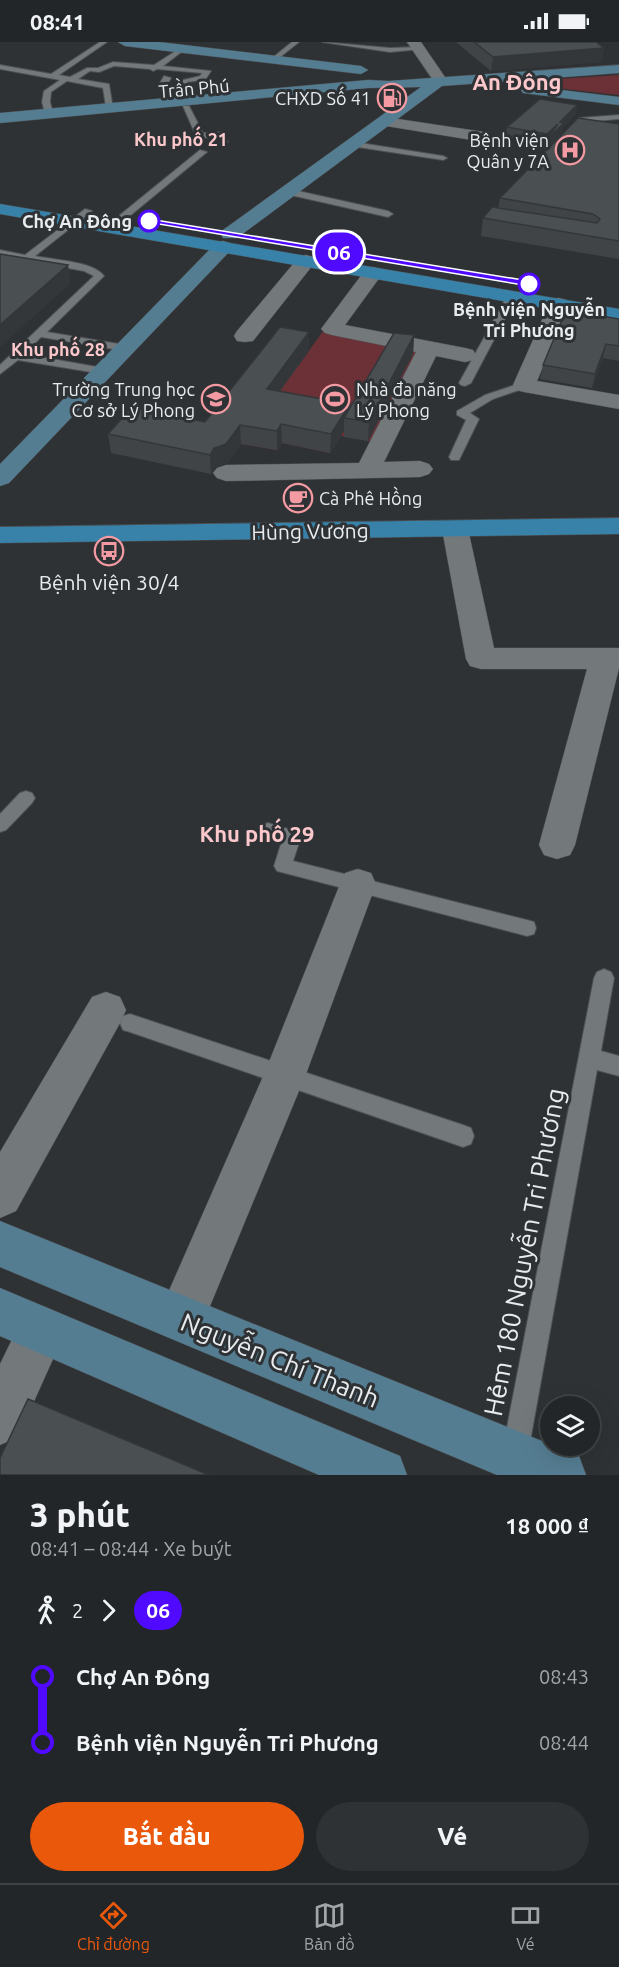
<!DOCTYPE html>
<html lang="vi">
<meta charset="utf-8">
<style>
body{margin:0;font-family:Ubuntu,sans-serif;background:#2e3234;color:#f1f3f6;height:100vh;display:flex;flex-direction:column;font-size:22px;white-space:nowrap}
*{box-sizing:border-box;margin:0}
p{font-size:20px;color:#a2a5a8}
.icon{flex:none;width:33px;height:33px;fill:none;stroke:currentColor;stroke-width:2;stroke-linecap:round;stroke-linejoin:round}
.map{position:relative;height:1433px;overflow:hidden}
.details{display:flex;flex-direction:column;background:#222628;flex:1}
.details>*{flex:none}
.badge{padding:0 12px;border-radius:20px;font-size:21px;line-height:39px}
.tools{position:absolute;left:540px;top:1354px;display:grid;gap:12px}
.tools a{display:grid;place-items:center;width:60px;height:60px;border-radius:50%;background:#222628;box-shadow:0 6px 24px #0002,0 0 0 2px #3f4345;font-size:30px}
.map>.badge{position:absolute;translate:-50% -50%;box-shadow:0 0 0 3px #fff}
.legs{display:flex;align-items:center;gap:9px;height:66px;padding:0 30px;font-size:20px}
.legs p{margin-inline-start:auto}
.headline{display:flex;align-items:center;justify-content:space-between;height:102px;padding:0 30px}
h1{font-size:33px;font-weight:800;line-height:45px}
.primary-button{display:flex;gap:12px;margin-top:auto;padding:12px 30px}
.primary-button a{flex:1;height:69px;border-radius:36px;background:#ea580c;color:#fff;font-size:24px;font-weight:800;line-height:69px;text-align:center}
.primary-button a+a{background:#2e3234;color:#f1f3f6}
ul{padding:0 30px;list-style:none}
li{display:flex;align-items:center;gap:21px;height:66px;font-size:22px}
li i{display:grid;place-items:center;width:9px;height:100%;margin:0 8px;background:currentColor}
li i::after{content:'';width:15px;height:15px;margin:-8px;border:4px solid;border-radius:50%;background:#222628}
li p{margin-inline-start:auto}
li:first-child i{background:linear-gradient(#0000 50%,currentColor 0)}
li:last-child i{background:linear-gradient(currentColor 50%,#0000 0)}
.status{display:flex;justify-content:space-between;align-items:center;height:42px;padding:0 30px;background:#222628;direction:ltr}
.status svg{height:16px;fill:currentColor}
.tabs{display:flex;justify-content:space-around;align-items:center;height:84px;border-top:2px solid #3f4345;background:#222628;font-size:16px;color:#a2a5a8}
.tabs a{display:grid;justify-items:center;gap:3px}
.tabs .current{color:#ea580c}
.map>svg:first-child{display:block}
</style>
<div class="status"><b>08:41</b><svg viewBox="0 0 49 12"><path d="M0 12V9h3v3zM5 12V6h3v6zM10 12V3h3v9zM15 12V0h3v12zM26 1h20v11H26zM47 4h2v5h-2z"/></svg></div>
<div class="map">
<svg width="619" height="1433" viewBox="0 0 619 1433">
<rect width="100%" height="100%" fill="#2e3235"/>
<g fill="#6c3037">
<polygon points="619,33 619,53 511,41 511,40"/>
<polygon points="324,288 422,308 374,400 341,394 330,411 282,401 277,408 241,402"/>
</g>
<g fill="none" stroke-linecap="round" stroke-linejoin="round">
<g stroke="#4d5153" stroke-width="2">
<g id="lane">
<polygon points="100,0 107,0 59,33 70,35 87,26 98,26 113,20 154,23 182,5 184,8 163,24 211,29 205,38 187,40 197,58 193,60 189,58 179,39 200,34 202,31 157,27 153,29 150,27 114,24 99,30 90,29 78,37 109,42 113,67 106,65 103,46 67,39 51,50 50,60 53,71 49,73 45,71 42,60 44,49 60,38 0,27 0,23 51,32"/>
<polygon points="292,0 299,0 275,19 271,19 271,17"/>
<polygon points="322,0 390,6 419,5 422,7 390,10"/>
<polygon points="164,34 171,36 168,41 175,62 169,62 160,41"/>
<polygon points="383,46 414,58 415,60 408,62 380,50"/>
<polygon points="183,64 189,64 203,91 224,90 228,100 222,100 219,95 197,96"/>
<polygon points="619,73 619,77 584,80 572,94 565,92 579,76"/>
<polygon points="354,100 443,114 447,116 443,118 351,104 351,100"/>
<polygon points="200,108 207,110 126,177 120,177 120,173"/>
<polygon points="289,147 388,169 393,172 388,175 286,152 286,148"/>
<path d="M85,167L92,169L35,214C54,218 93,219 104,234L47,290L125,303L130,306L125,309L41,295L24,312L103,326L109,329L103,332L18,318L0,332V323L94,234L84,229L0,214V208L25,213Z"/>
<polygon points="512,251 517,254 471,341 465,344 461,343 459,341 507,254"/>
<polygon points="524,340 528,341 528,345 493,357 470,371 479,377 459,418 451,418 449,415 466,378 457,373 457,369 485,353"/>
<polygon points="26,749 32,751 35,756 32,761 6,788 0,790 0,772 20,751"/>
<polygon points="268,781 298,790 301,795 293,819 527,878 534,880 536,886 534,892 527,894 277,829 274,824 282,799 262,793 259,788 262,783"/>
<polygon points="604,927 611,930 614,936 601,1009 619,1014 619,1034 597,1028 528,1411 524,1420 515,1424 506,1420 502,1411 594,936 597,930"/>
<polygon points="130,972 463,1083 471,1086 474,1094 471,1102 463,1105 130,990 123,988 120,981 123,974"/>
</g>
</g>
<g stroke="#4d5153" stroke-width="1">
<g id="street">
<polygon points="407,0 421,0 447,38 445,41 435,41"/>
<polygon points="385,75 484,90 492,95 484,100 380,83 377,80"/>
<polygon points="306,213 313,215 316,219 253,299 245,300 237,299 234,294 237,289 299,215"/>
<polygon points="373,225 380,227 383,231 345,283 465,306 473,308 476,313 473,318 465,320 436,314 384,420 420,419 429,422 433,427 429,432 420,435 226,439 217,436 213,431 217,426 226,423 359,421 416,310 332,293 325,291 321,287 366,227"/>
<polygon points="559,256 566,258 569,262 537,339 619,353 619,367 524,350 516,348 513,343 549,262 552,258"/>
<polygon points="455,479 464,481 468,487 494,606 619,606 619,626 575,803 570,813 557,817 544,813 539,803 587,627 481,627 470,624 466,617 442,487 446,481"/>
<polygon points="358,827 371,831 376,842 306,1032 198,1293 181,1300 164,1293 157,1276 265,1030 340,842 345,831"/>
<polygon points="106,950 120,955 126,968 120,981 16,1169 0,1176 0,1110 92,955"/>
<polygon points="42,1264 59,1271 66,1288 18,1395 0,1403 0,1322 25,1271"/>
</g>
</g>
<g stroke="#4d5153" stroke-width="1">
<g id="secondary">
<polygon points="118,0 159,0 361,24 368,28 361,32 125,4"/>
<polygon points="619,23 619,31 442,44 237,196 223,196 221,192 223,188 421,45 368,46 0,81 0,71 368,38 389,39"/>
<polygon points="528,44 619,55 619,63 523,51 521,48"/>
<polygon points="223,199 230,201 232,205 230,209 9,441 0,444 0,422 216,201"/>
<polygon points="0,1179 579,1414 586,1433 497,1433 0,1225"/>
<polygon points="0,1246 400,1414 407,1433 319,1433 0,1294"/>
</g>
</g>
<g stroke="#4d5153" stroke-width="1">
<g id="primary">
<polygon points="0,162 619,267 619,279 0,172"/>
<polygon points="619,476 619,492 0,501 0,485"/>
</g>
</g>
<use href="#lane" fill="#73787b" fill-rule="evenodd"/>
<use href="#street" fill="#73787b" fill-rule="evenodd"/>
<use href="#secondary" fill="#557d92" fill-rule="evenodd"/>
<use href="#primary" fill="#3882aa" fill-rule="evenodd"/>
</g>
<g fill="#404447">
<polygon points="456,0 596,0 604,6 601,20 491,29"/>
<polygon points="576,72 563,85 562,91 545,108 546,102 505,95 507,85"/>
<polygon points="619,82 619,217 481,194 483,176 498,166 500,156"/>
<polygon points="619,277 619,319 603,316 592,346 540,337 543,323"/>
<polygon points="414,293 413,312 368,399 344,395 344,389 330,411 282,401 277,408 241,402 227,421 215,425 211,432 111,411 108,392 205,380 309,309 280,349 350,362 350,366"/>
</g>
<g fill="#343739">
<polygon points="604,6 601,20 491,29 493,15"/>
<polygon points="577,63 576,72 563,85 562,91 545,108 547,92"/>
<polygon points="68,223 71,241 0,305 0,283"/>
<polygon points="309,290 309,309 268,365 267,347"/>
<polygon points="414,293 413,312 368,399 369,380"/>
<polygon points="606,302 603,316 592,346 595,332"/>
<polygon points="350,362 349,377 344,376 344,389 330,411 331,392"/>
<polygon points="281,382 282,401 277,408 277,389"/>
<polygon points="240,383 241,402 227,421 215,425 211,432 210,413 214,406"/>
</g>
<g fill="#4a4f52" stroke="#343739" stroke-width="1.5">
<polygon points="474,0 596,0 604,6 493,15"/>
<polygon points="540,57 577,63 560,80 564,81 546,98 558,82 547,92 507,85"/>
<polygon points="578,76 619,82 619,199 483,176 492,165 597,181 600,177 593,172 500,156"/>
<polygon points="0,212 68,223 0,283"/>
<polygon points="566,268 619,277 619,304 606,302 595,332 543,323"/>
<polygon points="280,285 309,290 267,347 350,362 331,392 281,382 277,389 240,383 226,402 214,406 210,413 108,392 132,365 205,380"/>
<polygon points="394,291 414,293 369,380 344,376"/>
<polygon points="28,1357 209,1433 0,1433 0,1416"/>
</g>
<polygon fill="#4f0aff" stroke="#fff" stroke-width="1.5" points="149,177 529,239 533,242 529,244 147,180"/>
<defs>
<g id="fuel-ring" transform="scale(1.5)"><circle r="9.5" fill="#2e3235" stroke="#f49aa2" stroke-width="1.5"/><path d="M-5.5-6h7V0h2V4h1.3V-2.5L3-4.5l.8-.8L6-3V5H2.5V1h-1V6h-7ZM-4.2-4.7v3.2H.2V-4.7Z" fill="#f49aa2"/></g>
<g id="hospital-ring" transform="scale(1.5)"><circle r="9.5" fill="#2e3235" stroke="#f49aa2" stroke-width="1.5"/><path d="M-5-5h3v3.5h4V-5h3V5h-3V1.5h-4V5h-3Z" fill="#f49aa2"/></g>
<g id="school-ring" transform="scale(1.5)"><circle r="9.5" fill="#2e3235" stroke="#f49aa2" stroke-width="1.5"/><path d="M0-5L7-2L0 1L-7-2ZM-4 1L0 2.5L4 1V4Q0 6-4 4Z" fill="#f49aa2"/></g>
<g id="stadium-ring" transform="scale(1.5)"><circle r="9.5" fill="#2e3235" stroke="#f49aa2" stroke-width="1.5"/><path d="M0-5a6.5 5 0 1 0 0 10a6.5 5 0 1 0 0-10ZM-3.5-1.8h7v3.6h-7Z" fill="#f49aa2"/></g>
<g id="cafe-ring" transform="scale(1.5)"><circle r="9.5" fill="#2e3235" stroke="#f49aa2" stroke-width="1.5"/><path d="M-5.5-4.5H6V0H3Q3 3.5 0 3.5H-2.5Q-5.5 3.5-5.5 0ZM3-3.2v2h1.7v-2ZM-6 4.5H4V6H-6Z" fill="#f49aa2"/></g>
<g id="bus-ring" transform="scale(1.5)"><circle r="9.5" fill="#2e3235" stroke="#f49aa2" stroke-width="1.5"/><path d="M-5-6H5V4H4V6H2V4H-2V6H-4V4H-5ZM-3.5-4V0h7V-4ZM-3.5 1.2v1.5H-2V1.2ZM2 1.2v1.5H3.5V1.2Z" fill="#f49aa2"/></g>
</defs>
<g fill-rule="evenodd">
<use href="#fuel-ring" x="392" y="56"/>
<use href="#hospital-ring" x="570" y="108"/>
<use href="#school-ring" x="216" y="357"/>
<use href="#stadium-ring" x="335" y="357"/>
<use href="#cafe-ring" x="298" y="456"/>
<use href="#bus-ring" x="109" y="509"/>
</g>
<g fill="#fff" stroke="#4f0aff" stroke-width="3">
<circle cx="149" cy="179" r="10"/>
<circle cx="529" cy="242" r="10"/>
</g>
<g text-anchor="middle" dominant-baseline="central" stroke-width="6" stroke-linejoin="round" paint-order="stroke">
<g font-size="18" fill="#e9ecee" stroke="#2e3235">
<text transform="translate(194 46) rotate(-5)">Trần Phú</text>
</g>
<g font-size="18" fill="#e9ecee" stroke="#2e3235" text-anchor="end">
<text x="371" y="56">CHXD Số 41</text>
<text x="549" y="98">Bệnh viện<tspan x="549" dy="21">Quân y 7A</tspan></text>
<text x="195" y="347">Trường Trung học<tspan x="195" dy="21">Cơ sở Lý Phong</tspan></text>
<text x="356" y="347" text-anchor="start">Nhà đa năng<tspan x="356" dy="21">Lý Phong</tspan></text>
<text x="319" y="456" text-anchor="start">Cà Phê Hồng</text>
</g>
<g font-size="18" font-weight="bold" fill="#fcc8cb" stroke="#2e3235">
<text x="181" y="97">Khu phố 21</text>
<text x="58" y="307">Khu phố 28</text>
</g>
<g font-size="18" font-weight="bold" fill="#e9ecee" stroke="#2e3235" text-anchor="end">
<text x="132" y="179">Chợ An Đông</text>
<text x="529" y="267" text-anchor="middle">Bệnh viện Nguyễn<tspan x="529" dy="21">Tri Phương</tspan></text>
</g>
<g font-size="21" fill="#e9ecee" stroke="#2e3235">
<text transform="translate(310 489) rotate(-1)">Hùng Vương</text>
</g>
<g font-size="21" fill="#e9ecee" stroke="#2e3235">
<text x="109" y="540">Bệnh viện 30/4</text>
</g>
<g font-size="22" font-weight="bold" fill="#fcc8cb" stroke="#2e3235">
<text x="517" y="39">An Đông</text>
</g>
<g font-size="22" font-weight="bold" fill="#fcc8cb" stroke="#2e3235">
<text x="257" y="791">Khu phố 29</text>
</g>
<g font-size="26" fill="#e9ecee" stroke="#2e3235">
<text transform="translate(524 1210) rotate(-79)">Hẻm 180 Nguyễn Tri Phương</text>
<text transform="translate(280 1318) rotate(22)">Nguyễn Chí Thanh</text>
</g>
</g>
</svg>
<div class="tools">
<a><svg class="icon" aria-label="layers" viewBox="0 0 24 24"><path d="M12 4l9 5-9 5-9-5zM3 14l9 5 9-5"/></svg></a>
</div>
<b class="badge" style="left:339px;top:210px;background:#4f0aff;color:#fff">06</b>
</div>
<section class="details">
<div class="headline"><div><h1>3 phút</h1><p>08:41 – 08:44 · Xe buýt</p></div><b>18 000 ₫</b></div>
<div class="legs"><svg class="icon" aria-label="walk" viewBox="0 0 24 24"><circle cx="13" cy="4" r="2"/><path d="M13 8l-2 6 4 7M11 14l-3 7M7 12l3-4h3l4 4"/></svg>2<svg class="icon" aria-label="forward" viewBox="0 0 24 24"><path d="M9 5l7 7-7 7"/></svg><b class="badge" style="background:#4f0aff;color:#fff">06</b></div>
<ul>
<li><i style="color:#4f0aff"></i><b>Chợ An Đông</b><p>08:43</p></li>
<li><i style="color:#4f0aff"></i><b>Bệnh viện Nguyễn Tri Phương</b><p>08:44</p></li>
</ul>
<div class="primary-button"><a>Bắt đầu</a><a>Vé</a></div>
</section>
<nav class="tabs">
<a class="current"><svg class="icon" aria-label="directions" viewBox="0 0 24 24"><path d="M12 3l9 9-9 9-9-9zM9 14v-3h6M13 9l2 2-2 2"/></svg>Chỉ đường</a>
<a><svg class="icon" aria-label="map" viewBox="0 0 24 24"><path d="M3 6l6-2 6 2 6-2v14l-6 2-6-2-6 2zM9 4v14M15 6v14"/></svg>Bản đồ</a>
<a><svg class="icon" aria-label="tickets" viewBox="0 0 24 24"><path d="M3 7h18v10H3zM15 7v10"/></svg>Vé</a>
</nav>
